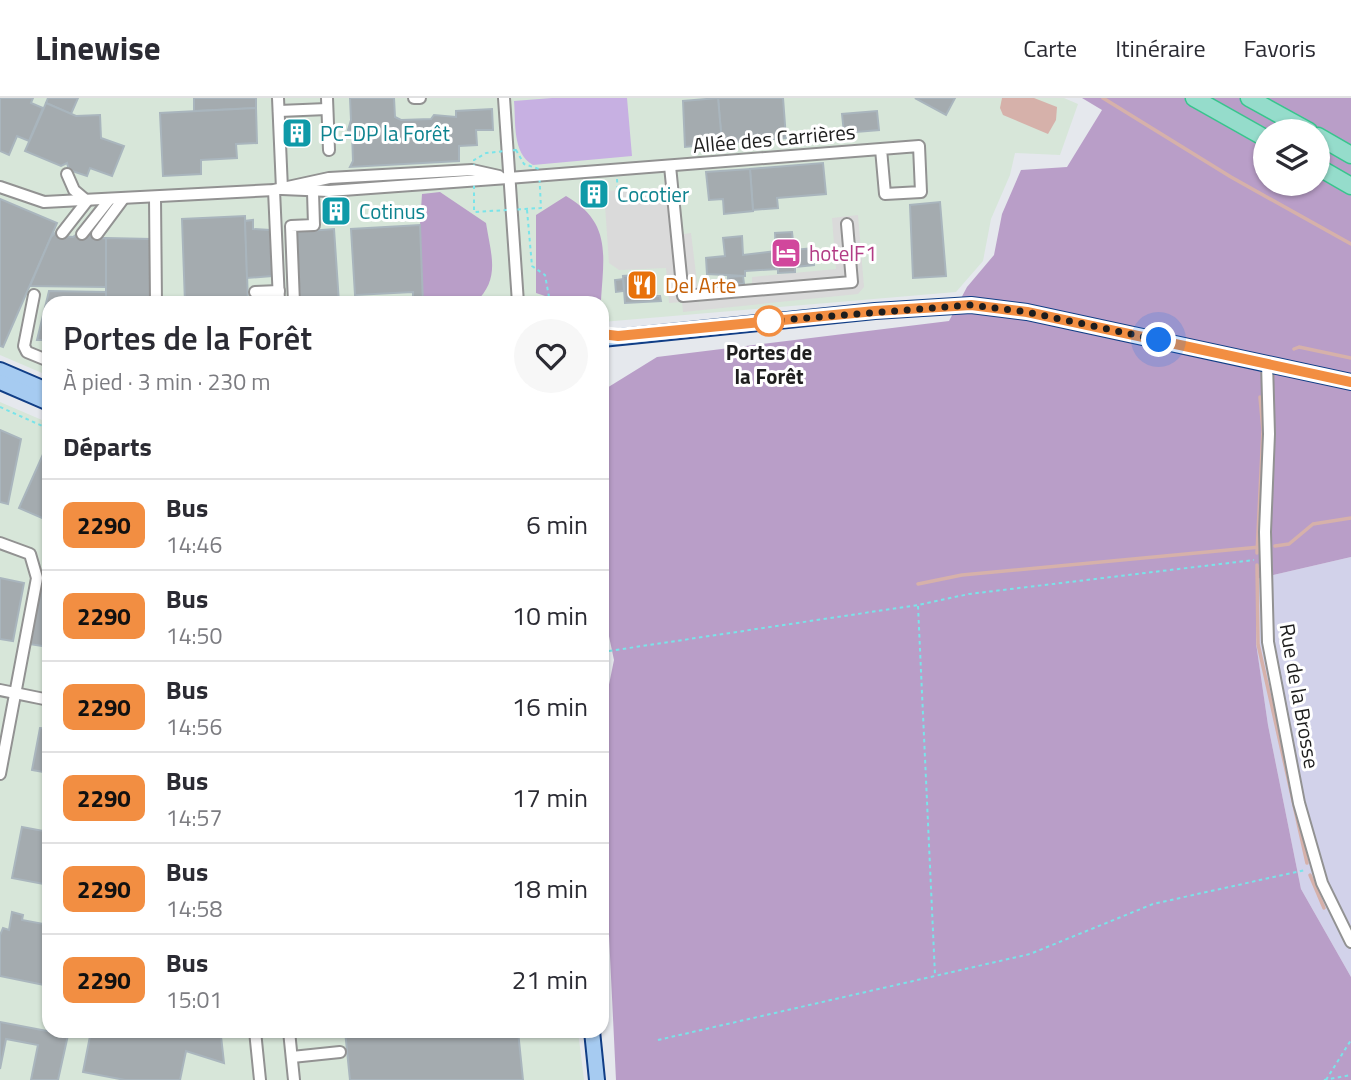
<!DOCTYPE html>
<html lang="fr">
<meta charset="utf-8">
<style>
body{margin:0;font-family:"Titillium Web",sans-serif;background:#f7f7f7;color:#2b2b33;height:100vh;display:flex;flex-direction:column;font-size:26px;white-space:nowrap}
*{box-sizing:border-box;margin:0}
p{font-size:23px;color:#7c7c81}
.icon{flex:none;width:38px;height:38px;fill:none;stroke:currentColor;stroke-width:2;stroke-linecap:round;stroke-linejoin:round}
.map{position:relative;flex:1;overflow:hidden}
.details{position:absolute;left:42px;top:198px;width:567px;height:742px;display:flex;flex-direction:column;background:#fff;border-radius:21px;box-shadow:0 2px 5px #0004}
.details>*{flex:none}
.badge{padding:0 14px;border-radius:10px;font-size:24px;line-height:46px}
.controls{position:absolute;left:1253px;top:21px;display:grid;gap:14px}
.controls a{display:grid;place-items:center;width:77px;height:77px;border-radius:50%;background:#fff;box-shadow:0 2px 5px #0004;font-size:35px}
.you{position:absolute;width:35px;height:35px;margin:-18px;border:5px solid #fff;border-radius:50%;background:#1a73e8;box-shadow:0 0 0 10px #1a73e833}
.map>.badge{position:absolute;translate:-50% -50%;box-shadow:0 0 0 4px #fff}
h2{padding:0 21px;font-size:26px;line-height:63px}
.round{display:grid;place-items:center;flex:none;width:74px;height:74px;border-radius:37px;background:#f7f7f7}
.overview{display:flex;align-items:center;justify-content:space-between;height:119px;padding:0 21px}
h1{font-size:33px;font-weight:600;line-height:52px}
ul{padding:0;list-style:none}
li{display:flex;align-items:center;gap:21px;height:91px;padding:0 21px;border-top:2px solid #e1e1e2}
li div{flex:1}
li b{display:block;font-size:26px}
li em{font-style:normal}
li .badge{min-width:77px;font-weight:700;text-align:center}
header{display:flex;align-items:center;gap:42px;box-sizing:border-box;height:98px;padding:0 35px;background:#fff;border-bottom:2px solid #e1e1e2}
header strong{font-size:33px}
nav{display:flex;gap:38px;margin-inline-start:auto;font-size:24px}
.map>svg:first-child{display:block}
</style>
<header>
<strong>Linewise</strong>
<nav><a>Carte</a><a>Itinéraire</a><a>Favoris</a></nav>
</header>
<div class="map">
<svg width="1351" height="982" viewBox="0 0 1351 982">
<rect width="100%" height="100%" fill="#e5e8ed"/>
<g fill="#d7e6d9">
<polygon points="0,0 1064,0 1078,6 1060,57 1015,55 1010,77 991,121 983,163 956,194 602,224 602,205 49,205 49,278 0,257"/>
<polygon points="0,304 49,325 49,933 578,933 584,982 0,982"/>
</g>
<polygon fill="#d2d2ea" points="1351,459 1351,879 1301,791 1268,627 1256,546 1256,481"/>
<path fill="#c7b0e2" d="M552,0H627L632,58L533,67C512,55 516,25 514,3Z"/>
<g fill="#b99ec8" fill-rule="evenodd">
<path d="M1082,0H1351V459L1256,481V545L1268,627L1301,791L1351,879V982H616L602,692V621L614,562L602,505V293L657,259L949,223L967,189L994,157L1002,116L1021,72L1067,69L1102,12ZM1265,33H1318V86H1265Z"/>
<path d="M440,94L486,125C491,157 501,181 475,205H423L420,127L422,96Z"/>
<path d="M566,98C611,124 604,156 601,202L598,205H566L536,195V117Z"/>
</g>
<polygon fill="#dadada" points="673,89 678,137 691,135 700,209 699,184 727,181 728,188 752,187 752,179 836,171 832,120 858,117 864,189 858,196 683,214 682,204 669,205 666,170 619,172 609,165 604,93"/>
<polygon fill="#d6b1aa" points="1002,0 1034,0 1057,9 1056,22 1048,36 1003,17 1000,10"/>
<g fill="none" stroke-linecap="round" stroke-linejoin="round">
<g stroke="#d6b1aa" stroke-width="3.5">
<polyline points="1103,0 1231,79 1351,146"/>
<polyline points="1294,251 1299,249 1351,260"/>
<polyline points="1275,448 1289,446 1313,426 1351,420"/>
<polyline points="1257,455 1263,332 1260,299"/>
<polyline points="1257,467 1258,546 1307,765"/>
<polyline points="918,486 962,477 1260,449"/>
<polyline points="1310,777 1324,810"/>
</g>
</g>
<g fill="#a4abaf" stroke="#a9b5bd" stroke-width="2">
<polygon points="0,0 33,0 31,5 43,10 29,43 17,38 9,57 0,53"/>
<polygon points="48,0 78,0 71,16 46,5"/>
<polygon points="194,0 256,0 256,10 194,13"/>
<polygon points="350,0 394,0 395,19 401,22 431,21 434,17 456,19 456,13 492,11 493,32 476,32 477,47 459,48 459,63 350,69 353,63 352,34 348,32 351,22"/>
<polygon points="718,0 783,0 786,40 722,45"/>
<polygon points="718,0 722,45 685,49 683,3"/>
<polygon points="915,0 955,0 946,17"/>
<polygon points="46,5 76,18 100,17 101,40 124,48 112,78 90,70 87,78 69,72 67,65 61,68 25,53"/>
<polygon points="256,10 257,45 236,46 237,60 201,62 201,76 163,78 160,15"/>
<polygon points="877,13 879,32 844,35 842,16"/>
<polygon points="301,27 302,41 293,42 292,28"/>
<polygon points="823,65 826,96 777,100 778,110 753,112 750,71"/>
<polygon points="750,71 753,113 724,116 723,101 709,102 706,74"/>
<polygon points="0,101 57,125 3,249 0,248"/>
<polygon points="940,104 946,178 913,180 910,107"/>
<polygon points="245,118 248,205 185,205 182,121"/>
<polygon points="253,122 253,131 270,132 272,178 247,180 245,123"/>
<polygon points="420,127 423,205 413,205 413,194 355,197 351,131"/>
<polygon points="334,131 339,205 300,203 296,134"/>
<polygon points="56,134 62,138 73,139 77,136 82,140 89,135 95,140 106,140 106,189 30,188 51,139"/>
<polygon points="792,134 794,152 813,150 814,167 795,169 795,174 778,175 778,171 745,173 745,178 707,176 706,160 725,158 723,140 742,138 743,157 776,153 775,135"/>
<polygon points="106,140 151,141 150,205 106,205"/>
<polygon points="650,176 652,198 660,198 661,203 625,205 623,178"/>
<polygon points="743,178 744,186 728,185 728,179"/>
<polygon points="623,181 624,193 616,194 615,182"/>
<polygon points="49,193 106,194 106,205 49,205 49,242 37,242"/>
<polygon points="0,332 21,341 8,406 0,404"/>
<polygon points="44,354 49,356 49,423 19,410"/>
<polygon points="0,480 24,485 13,543 0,541"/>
<polygon points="41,487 49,488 49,549 29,546"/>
<polygon points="40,630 49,631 49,675 32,672"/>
<polygon points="22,729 49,734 49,787 12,780"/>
<polygon points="12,814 23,817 22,822 49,827 49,888 0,878 0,837 3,830 9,832"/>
<polygon points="0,924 68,937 58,982 31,982 38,947 6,941 0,971"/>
<polygon points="91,933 212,933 211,936 221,938 224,965 186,953 180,982 125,982 83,974"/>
<polygon points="345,933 518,933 523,982 350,982"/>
</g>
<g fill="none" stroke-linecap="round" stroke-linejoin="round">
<g stroke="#929292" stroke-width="14">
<g id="minor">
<polyline points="278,0 282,91"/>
<polyline points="327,0 329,52"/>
<polyline points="414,0 420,0"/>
<polyline points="504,0 518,205"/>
<polyline points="279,13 327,11"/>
<polyline points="670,68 683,198 852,184 847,126"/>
<polyline points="0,89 44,104 274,92 329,80 472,72 499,78"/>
<polyline points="282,91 329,93 508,80 919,48 921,94 885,96 881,51"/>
<polyline points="274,92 279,203"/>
<polyline points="155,100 156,205"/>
<polyline points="62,135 87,103 74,92 67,76"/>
<polyline points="82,136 109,102"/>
<polyline points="97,136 123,101"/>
<polyline points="255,194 279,193"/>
<polyline points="34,197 24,248 27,254 49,263"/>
<polyline points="294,205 291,128 314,127 313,94"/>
<polyline points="1267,265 1269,336 1265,434 1268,544 1299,705 1322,785 1351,844"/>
<polyline points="0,445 30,456 37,480 0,676"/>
<polyline points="0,592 49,602"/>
<polyline points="255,933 260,982"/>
<polyline points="289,933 294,982"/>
<polyline points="292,959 340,954"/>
</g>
</g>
<g stroke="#113e86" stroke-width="18">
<g id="major">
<polyline points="602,241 875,213 971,207 1027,214 1351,284"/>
<polyline points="0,272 49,293"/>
<polyline points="0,284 49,305"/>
<polyline points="592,933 597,982"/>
</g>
</g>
<g stroke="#38c58d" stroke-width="19">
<g id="highway">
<polyline points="1194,0 1265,40"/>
<polyline points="1249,0 1309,33"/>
<polyline points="1318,38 1351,57"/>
<polyline points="1318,69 1351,88"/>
</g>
</g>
<g stroke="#7ae4e9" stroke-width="2" stroke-dasharray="3.5 3.5" stroke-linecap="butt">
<polygon points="516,52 524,66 539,71 541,110 474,114 474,62 486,55"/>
<polyline points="617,81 618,98"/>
<polyline points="527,112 532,168 545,177 549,199 555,205"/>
<polyline points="0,309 49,331"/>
<polyline points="918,508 935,877"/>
<polyline points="602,554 918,507 969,496 1254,462"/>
<polyline points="658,942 1030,856 1153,806 1305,772"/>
<polyline points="1324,982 1351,977"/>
<polyline points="1326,982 1351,942"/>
</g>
<use href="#minor" stroke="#fff" stroke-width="10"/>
<use href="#major" stroke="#a6cbf1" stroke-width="14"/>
<use href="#highway" stroke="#95dccb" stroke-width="16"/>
</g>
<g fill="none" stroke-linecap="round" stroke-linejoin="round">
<g stroke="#fff" stroke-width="16">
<polyline id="line" points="602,236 618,238 875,213 971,207 1027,214 1351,284"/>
</g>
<use href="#line" stroke="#f28e42" stroke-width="10"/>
<polyline stroke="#1e1e1e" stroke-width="7" stroke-dasharray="0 12.6" points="769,223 971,207 1027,214 1159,242"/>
</g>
<defs>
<g id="building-square" transform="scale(1.575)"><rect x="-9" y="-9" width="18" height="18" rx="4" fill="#0f9aa8" stroke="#fff"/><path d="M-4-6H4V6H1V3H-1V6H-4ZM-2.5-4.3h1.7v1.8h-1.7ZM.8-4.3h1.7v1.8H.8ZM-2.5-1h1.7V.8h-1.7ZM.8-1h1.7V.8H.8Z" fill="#fff"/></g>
<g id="hotel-square" transform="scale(1.575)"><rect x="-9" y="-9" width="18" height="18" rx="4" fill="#d1479c" stroke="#fff"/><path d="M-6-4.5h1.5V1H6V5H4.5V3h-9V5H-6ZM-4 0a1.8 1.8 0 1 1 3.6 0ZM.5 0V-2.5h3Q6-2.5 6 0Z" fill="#fff"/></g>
<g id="restaurant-square" transform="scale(1.575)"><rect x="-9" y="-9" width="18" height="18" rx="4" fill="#e8710a" stroke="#fff"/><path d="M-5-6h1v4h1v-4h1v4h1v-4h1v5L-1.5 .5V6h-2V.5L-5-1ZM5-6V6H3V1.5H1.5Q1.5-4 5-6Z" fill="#fff"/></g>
</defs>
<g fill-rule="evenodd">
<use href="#building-square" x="297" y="35"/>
<use href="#building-square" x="594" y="96"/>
<use href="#building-square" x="336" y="113"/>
<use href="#hotel-square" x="786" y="155"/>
<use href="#restaurant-square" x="642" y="187"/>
</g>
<circle fill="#fff" stroke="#f28e42" stroke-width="3.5" cx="769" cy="223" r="14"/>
<g text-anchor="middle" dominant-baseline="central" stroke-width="6" stroke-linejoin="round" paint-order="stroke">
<g font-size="21" fill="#0d838f" stroke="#fff" text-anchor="start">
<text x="320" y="35">PC-DP la Forêt</text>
<text x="617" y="96">Cocotier</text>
<text x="359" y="113">Cotinus</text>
</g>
<g font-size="21" fill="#1e1e1e" stroke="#fff">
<text transform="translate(774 40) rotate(-5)">Allée des Carrières</text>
<text transform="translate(1300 598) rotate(80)">Rue de la Brosse</text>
</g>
<g font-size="21" fill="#b23c85" stroke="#fff" text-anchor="start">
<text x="809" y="155">hotelF1</text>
</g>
<g font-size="21" fill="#c56008" stroke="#fff" text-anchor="start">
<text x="665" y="187">Del Arte</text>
</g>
<g font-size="21" font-weight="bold" fill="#1e1e1e" stroke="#fff">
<text x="769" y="254">Portes de<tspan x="769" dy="24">la Forêt</tspan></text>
</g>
</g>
</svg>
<div class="controls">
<a><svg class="icon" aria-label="layers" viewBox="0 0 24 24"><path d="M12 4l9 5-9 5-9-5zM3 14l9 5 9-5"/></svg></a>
</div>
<div class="you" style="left:1159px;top:242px"></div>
<section class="details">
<div class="overview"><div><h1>Portes de la Forêt</h1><p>À pied · 3 min · 230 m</p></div><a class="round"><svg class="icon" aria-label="heart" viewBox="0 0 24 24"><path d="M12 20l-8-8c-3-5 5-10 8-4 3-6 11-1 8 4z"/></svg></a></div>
<h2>Départs</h2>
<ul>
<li><span class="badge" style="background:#f28e42;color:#111">2290</span><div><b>Bus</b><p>14:46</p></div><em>6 min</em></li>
<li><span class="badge" style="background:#f28e42;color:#111">2290</span><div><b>Bus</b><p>14:50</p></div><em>10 min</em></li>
<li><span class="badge" style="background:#f28e42;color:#111">2290</span><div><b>Bus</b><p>14:56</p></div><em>16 min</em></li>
<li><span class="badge" style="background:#f28e42;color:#111">2290</span><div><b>Bus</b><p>14:57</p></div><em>17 min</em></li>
<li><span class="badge" style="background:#f28e42;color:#111">2290</span><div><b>Bus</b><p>14:58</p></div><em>18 min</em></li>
<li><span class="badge" style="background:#f28e42;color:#111">2290</span><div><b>Bus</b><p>15:01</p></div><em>21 min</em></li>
</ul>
</section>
</div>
